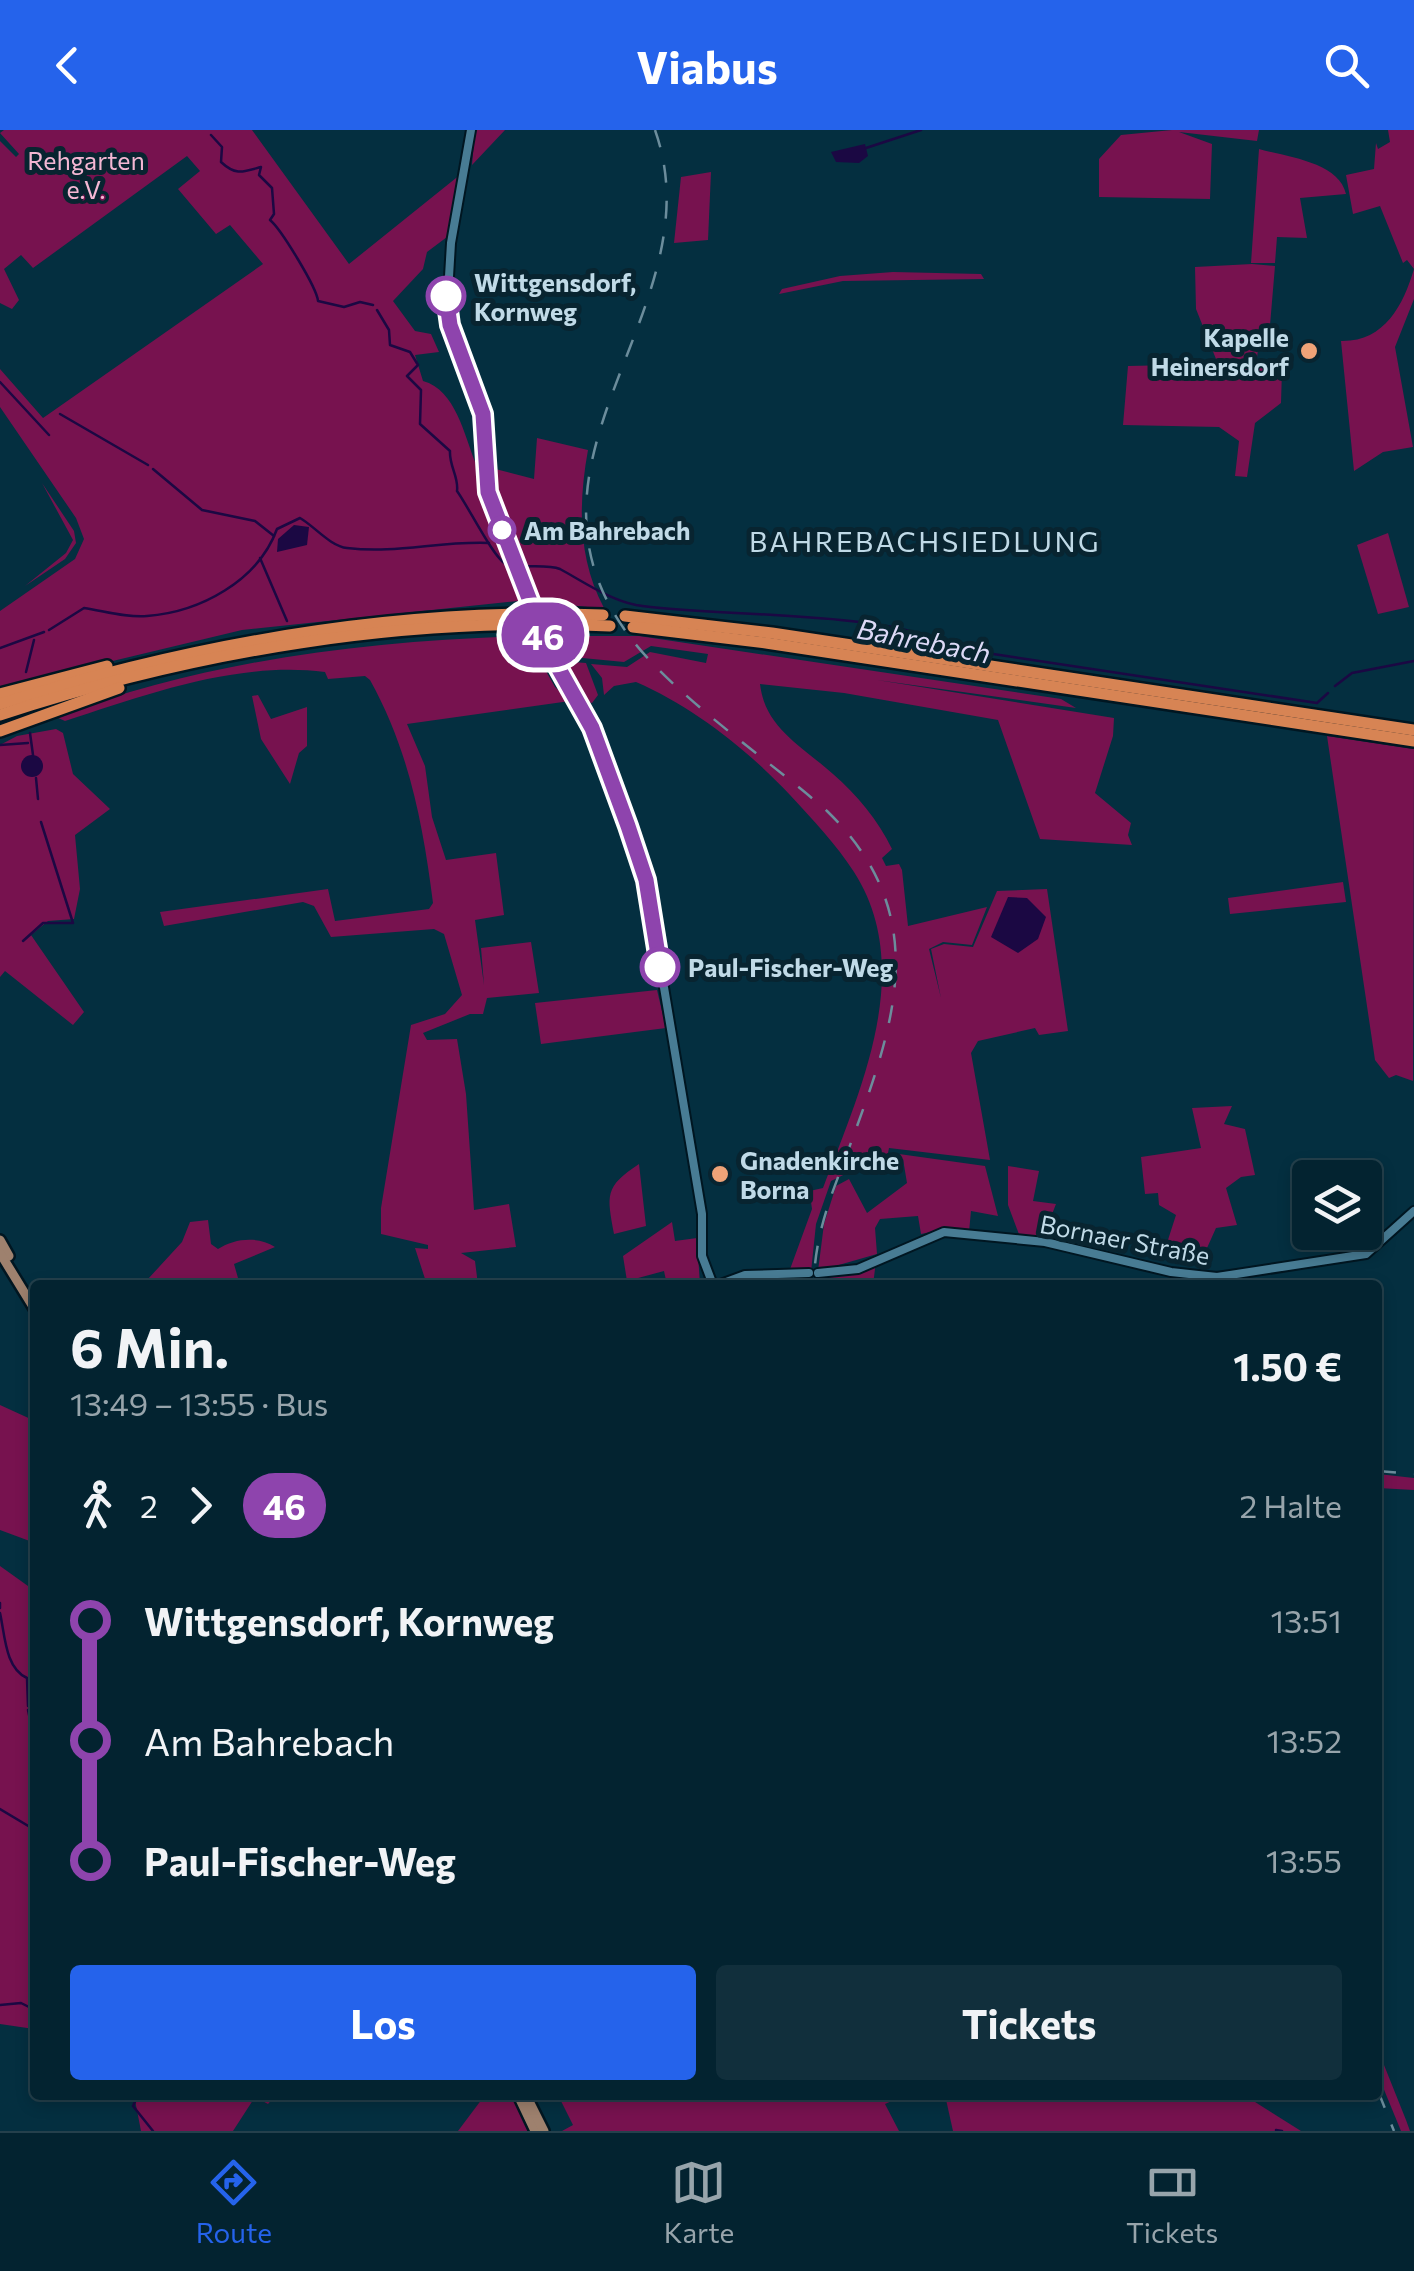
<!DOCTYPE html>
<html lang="de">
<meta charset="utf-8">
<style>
body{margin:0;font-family:Commissioner,sans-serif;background:#112f3c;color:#f1f3f6;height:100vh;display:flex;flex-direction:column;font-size:38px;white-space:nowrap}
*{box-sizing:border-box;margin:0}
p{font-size:32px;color:#97a4ab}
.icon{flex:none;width:55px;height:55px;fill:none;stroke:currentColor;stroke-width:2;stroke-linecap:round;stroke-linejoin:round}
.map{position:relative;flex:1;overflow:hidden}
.drawer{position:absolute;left:30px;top:1150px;width:1352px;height:820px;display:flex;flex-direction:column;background:#032330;border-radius:10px;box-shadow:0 5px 15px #0003,0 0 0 2px #24404c}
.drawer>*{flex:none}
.badge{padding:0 20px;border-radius:32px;font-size:35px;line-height:65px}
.controls{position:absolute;left:1292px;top:1030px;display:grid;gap:20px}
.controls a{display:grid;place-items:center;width:90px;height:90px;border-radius:10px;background:#032330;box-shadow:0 5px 15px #0003,0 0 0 2px #24404c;font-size:50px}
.map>.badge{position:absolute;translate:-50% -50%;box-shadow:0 0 0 5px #fff}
.legs{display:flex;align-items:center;gap:15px;height:110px;padding:0 40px;font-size:32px}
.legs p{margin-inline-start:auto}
.head{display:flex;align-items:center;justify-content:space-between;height:170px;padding:0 40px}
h1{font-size:55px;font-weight:700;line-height:75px}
.cta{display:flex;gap:20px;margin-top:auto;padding:20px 40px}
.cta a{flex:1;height:115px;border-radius:10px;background:#2563eb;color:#fff;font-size:40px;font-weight:700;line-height:115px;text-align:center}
.cta a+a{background:#112f3c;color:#f1f3f6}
ul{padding:0 40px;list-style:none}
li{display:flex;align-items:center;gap:35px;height:120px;font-size:38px}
li i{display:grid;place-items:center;width:15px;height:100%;margin:0 12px;background:currentColor}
li i::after{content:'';width:25px;height:25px;margin:-12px;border:8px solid;border-radius:50%;background:#032330}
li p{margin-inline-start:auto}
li:first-child i{background:linear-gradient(#0000 50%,currentColor 0)}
li:last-child i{background:linear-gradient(currentColor 50%,#0000 0)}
header{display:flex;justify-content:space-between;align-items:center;height:130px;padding:0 40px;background:#2563eb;color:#fff;font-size:45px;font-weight:700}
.menu{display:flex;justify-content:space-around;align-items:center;height:140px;border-top:2px solid #24404c;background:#032330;font-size:28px;color:#97a4ab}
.menu a{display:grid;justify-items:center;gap:5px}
.menu .selected{color:#2563eb}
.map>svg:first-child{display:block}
</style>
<header><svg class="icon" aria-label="back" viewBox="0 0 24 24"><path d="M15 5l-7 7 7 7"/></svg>Viabus<svg class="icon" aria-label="search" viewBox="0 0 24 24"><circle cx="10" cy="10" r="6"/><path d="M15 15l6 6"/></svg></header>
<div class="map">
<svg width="1414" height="2001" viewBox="0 0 1414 2001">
<rect width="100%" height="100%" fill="#042f40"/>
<g fill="#77124f">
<path d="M4,0H252L349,134L461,44L447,107L427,122L423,139L393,171L415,201L431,204L439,222L415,225L423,251C456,260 464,305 476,334L534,349L537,308L588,320C578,375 578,429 604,478C574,477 548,471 518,471L242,500L0,558V481L75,429L84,409L76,388L0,277V239L43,288L263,134L230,95L216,104L178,59L200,41L187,26L33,138L21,125L4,139L19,170L12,179L0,173V11L16,27L19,24L0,3Z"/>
<polygon points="475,0 505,0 472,35"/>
<polygon points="1172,0 1259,0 1257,11 1179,2 1212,14 1210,69 1099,67 1099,29 1121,5"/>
<path d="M1388,0H1414V169L1395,217L1413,317L1383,322L1354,341L1341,211C1384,212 1403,176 1414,139L1407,130L1403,133L1380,76L1353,84L1346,45L1374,39L1376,13L1378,19L1390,12Z"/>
<path d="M1259,19C1287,27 1339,32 1346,64L1300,68L1307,108L1277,107L1275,133H1251Z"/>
<polygon points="711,42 708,110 674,113 681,47"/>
<polygon points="1252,134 1275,136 1269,207 1259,211 1256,236 1282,240 1281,273 1255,293 1247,347 1235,346 1239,311 1219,297 1123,295 1128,236 1218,234 1196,179 1195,137"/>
<polygon points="893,142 981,144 984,149 843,151 779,164 782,159 840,146"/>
<polygon points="42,353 74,401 76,413 65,429 25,456 66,423 73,410"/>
<polygon points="1388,403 1409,477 1378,484 1357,415"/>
<path d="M526,506L555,557L570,571L407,594L425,636L432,687L446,730L496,723L504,785L475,790L484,855L481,818L531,812L539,863L487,868L483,884H470L423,903L427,910L457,909L466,964L474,1080L509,1074L516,1117L461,1123L475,1131L478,1155H427L415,1118L428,1119V1115L381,1104V1078L411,895L445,884L462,865L444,804L434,799L331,807L314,776L303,772L164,796L160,782L328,759L335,791L429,779L433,773C423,694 409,620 370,550L365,546L328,549L325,542C237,531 148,564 65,591L56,587C206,530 366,511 526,506Z"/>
<path d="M555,506H639L1061,569L1076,578L877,550L1114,588L1113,606L1095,663L1131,693L1128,705L1132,715L1040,709L998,590L844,563L760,554C765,598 802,616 833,644C857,665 878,690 892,719L882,728L886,736L899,734L902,740L908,796L987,777L972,815L943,812L929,819L941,868L931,819L944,814L973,817L997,761L1047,759L1068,901L1039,905L1035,898L978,911L971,923L990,1030L889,1018L888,1023L831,1051L816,1094L811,1142H789L812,1079L810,1065L796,1064L823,1058C859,963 917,840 854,742C836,714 812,689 790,665C749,621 692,576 636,552L614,556L604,565L602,548L591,534L627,537L650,522L706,533L708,524L651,516L624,532L572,527L558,530L549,512Z"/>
<polygon points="573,532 586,533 598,565 592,573 582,570 562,535"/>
<polygon points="258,565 271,589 307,577 307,616 299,623 290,654 261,609 252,566"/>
<polygon points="56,599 63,603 73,644 110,679 75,705 80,759 74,789 48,791 31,805 84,882 73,895 5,841 0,847 0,615 17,606"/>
<polygon points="1327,606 1414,619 1413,951 1396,945 1389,948 1375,930"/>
<polygon points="1343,752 1346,772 1230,784 1228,768"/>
<polygon points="657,860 666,898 541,914 535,873"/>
<polygon points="1232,976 1224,994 1245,999 1255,1045 1241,1047 1226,1058 1237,1095 1216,1098 1207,1118 1166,1116 1176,1085 1159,1075 1158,1063 1145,1064 1141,1027 1201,1018 1192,978"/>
<polygon points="899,1024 985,1036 998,1086 971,1081 969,1102 950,1098 921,1104 918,1086 880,1089 875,1098 877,1124 818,1141 824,1094 836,1056 849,1049 867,1083 907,1053 903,1029 894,1030"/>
<path d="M639,1034L646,1096L614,1104C607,1065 604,1057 639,1034Z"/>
<polygon points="1008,1036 1039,1041 1033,1071 1056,1074 1043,1107 1020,1107 1008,1075"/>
<path d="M208,1090L211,1114L218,1119C235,1108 258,1106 275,1117L234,1134L240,1155H151L148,1149L182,1112L190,1092Z"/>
<polygon points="672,1092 675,1111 697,1108 700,1155 667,1155 664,1141 627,1151 623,1126"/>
<polygon points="876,1131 873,1155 817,1155 818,1145"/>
<polygon points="0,1275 35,1291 35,1413 0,1400"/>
<polygon points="1378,1344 1414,1348 1414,1360 1378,1358"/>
<polygon points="0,1436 35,1461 34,1899 0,1894"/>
<polygon points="1378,1920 1406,1990 1410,2001 1401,2001 1378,1945"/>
<polygon points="134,1965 276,1965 268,1974 255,1967 233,2001 141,2001"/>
<polygon points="494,1965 517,1965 535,2001 458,2001 482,1969"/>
<polygon points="558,1965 903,1965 903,1966 885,1974 899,2001 562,2001 573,1995"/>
<polygon points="945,1965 1244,1965 1301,2001 953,2001"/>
</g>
<g fill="#1b0843">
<polygon points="865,14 868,26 859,33 836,32 831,22"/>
<polygon points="294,395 309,397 307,415 277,422 278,409"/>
<circle cx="32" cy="636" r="11"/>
<polygon points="1008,767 1027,768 1046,787 1038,809 1018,823 991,807"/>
</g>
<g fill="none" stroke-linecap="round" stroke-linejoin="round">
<g stroke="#1b0843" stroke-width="2.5">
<path d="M211,5L222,17L221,32C236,46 243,42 261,37L259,45L272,58L274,84L270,90C281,99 317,158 318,171L344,177L360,172L373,175"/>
<polyline points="866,18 921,0"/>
<path d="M377,180L389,200L390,215L410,222L418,235L407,246L421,260L420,294L450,321C449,336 459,347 457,361C468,376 494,429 506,434"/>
<polyline points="0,252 49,305"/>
<polyline points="60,284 148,335"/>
<polyline points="153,339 202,380 255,391 274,406"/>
<polyline points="260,428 287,491"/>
<path d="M522,436C534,437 550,435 560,439C584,452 608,469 636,475C703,487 903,480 947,517L1317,573L1328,563"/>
<path d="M49,500L84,478C104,481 127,488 147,486C200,482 258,451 277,399L300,388C313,395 331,417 347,418C397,424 438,411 489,413"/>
<polyline points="0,518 44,502"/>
<polyline points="26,542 34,510"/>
<polyline points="1335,556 1352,543 1414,531"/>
<polyline points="30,603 33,625"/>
<polyline points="0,615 28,613"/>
<polyline points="36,648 38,669"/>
<polyline points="23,811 43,793 73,793 41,692"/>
<polyline points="0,1473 0,1478"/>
<path d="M0,1483C5,1505 5,1538 27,1548L28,1576"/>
<polyline points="28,1580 35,1613"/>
<polyline points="0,1679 35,1700"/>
<polyline points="0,1875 21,1873 35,1880"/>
<polyline points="138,1965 133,1976 153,2001"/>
<polyline points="1276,2000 1282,2001"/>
</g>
<g stroke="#001621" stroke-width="12">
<g id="secondary">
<polyline points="471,0 451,113 447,180 483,285 488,362 529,469"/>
<polyline points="546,512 592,599 646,750 702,1084 702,1126 713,1155"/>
<polyline points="818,1143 858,1139 944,1102 1045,1112 1171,1142 1217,1147 1366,1124 1414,1081"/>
<polyline points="718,1155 745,1145 809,1143"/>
</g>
</g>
<g stroke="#001621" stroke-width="14">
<g id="primary">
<polyline points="0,1110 9,1126"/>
<polyline points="0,1123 35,1180"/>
<polyline points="518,1965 535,2001"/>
<polyline points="526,1965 544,2001"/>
</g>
</g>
<g stroke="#001621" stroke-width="16">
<g id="highway">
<polyline points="625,486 772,503 1414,600"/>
<polyline points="633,497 766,513 1414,611"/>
<polyline points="0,564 107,536"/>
<path d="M0,574C195,513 398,477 603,485"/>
<path d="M0,585C195,521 405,486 610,496"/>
<polyline points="0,601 119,558"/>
</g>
</g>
<use href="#secondary" stroke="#487c94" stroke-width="8"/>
<use href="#primary" stroke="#9e816e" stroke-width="9"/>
<use href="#highway" stroke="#d78454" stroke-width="11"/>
<g stroke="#6c8d9c" stroke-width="2.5" stroke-dasharray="18 18" stroke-linecap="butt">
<path d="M655,0C718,177 499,327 627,503C671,564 768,629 827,681C939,790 891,903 845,1029C829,1070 814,1110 814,1155"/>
<polyline points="1378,1341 1414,1344"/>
<polyline points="1378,1961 1394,2001"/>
</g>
<g stroke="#001621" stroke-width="12" stroke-linecap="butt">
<polyline id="secondary-bridge" points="529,469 546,512"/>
</g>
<use href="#secondary-bridge" stroke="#487c94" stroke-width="8"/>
</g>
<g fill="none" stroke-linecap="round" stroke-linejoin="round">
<g stroke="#fff" stroke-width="22">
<polyline id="line-1" points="446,166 450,195 483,284 488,362 550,523 592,598 628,696 646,750 660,837"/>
</g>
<use href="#line-1" stroke="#8e44ad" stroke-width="15"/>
</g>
<g fill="#fff" stroke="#8e44ad" stroke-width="5">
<circle cx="446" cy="166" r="18"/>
<circle cx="502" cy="400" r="12"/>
<circle cx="660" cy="837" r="18"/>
</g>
<g fill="#efa378" stroke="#082430" stroke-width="4">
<circle cx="1309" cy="221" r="10"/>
<circle cx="720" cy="1044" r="10"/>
</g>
<g text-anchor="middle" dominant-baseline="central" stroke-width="10" stroke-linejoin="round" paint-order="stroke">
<g font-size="25" fill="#f4b7d3" stroke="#082430">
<text x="86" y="30">Rehgarten<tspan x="86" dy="29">e.V.</tspan></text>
</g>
<g font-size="25" font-weight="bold" fill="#c0dae7" stroke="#082430" text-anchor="start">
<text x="474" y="152">Wittgensdorf,<tspan x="474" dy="29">Kornweg</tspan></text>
<text x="524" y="400">Am Bahrebach</text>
<text x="688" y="837">Paul-Fischer-Weg</text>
</g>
<g font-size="25" font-weight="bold" fill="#c0dae7" stroke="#082430" text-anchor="end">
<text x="1289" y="207">Kapelle<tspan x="1289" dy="29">Heinersdorf</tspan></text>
<text x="740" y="1030" text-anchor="start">Gnadenkirche<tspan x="740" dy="29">Borna</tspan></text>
</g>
<g font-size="25" fill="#c0dae7" stroke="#082430">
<text transform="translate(1125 1109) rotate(11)">Bornaer Straße</text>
</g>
<g font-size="28" letter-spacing="2.5" fill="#c0dae7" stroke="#082430">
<text x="925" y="411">BAHREBACHSIEDLUNG</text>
</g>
<g font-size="28" font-style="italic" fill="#dcd9f6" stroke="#082430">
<text transform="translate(924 510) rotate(11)">Bahrebach</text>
</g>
</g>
</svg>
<div class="controls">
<a><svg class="icon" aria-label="layers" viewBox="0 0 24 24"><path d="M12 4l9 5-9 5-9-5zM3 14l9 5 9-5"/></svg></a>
</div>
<b class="badge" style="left:543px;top:505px;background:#8e44ad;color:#fff">46</b>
<section class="drawer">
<div class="head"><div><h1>6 Min.</h1><p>13:49 – 13:55 · Bus</p></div><b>1.50 €</b></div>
<div class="legs"><svg class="icon" aria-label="walk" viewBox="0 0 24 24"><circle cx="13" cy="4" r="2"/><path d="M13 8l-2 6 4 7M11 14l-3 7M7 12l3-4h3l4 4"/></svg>2<svg class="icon" aria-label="forward" viewBox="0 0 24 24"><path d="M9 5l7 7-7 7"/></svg><b class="badge" style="background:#8e44ad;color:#fff">46</b><p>2 Halte</p></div>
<ul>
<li><i style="color:#8e44ad"></i><b>Wittgensdorf, Kornweg</b><p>13:51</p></li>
<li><i style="color:#8e44ad"></i><span>Am Bahrebach</span><p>13:52</p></li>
<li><i style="color:#8e44ad"></i><b>Paul-Fischer-Weg</b><p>13:55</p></li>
</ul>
<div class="cta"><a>Los</a><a>Tickets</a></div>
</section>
</div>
<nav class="menu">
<a class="selected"><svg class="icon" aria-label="directions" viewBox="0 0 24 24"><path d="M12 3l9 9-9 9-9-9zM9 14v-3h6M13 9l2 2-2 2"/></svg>Route</a>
<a><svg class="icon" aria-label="map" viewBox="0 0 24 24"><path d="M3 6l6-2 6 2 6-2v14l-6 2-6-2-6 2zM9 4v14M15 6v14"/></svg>Karte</a>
<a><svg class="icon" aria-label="tickets" viewBox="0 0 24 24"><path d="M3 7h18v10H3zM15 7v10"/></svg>Tickets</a>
</nav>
